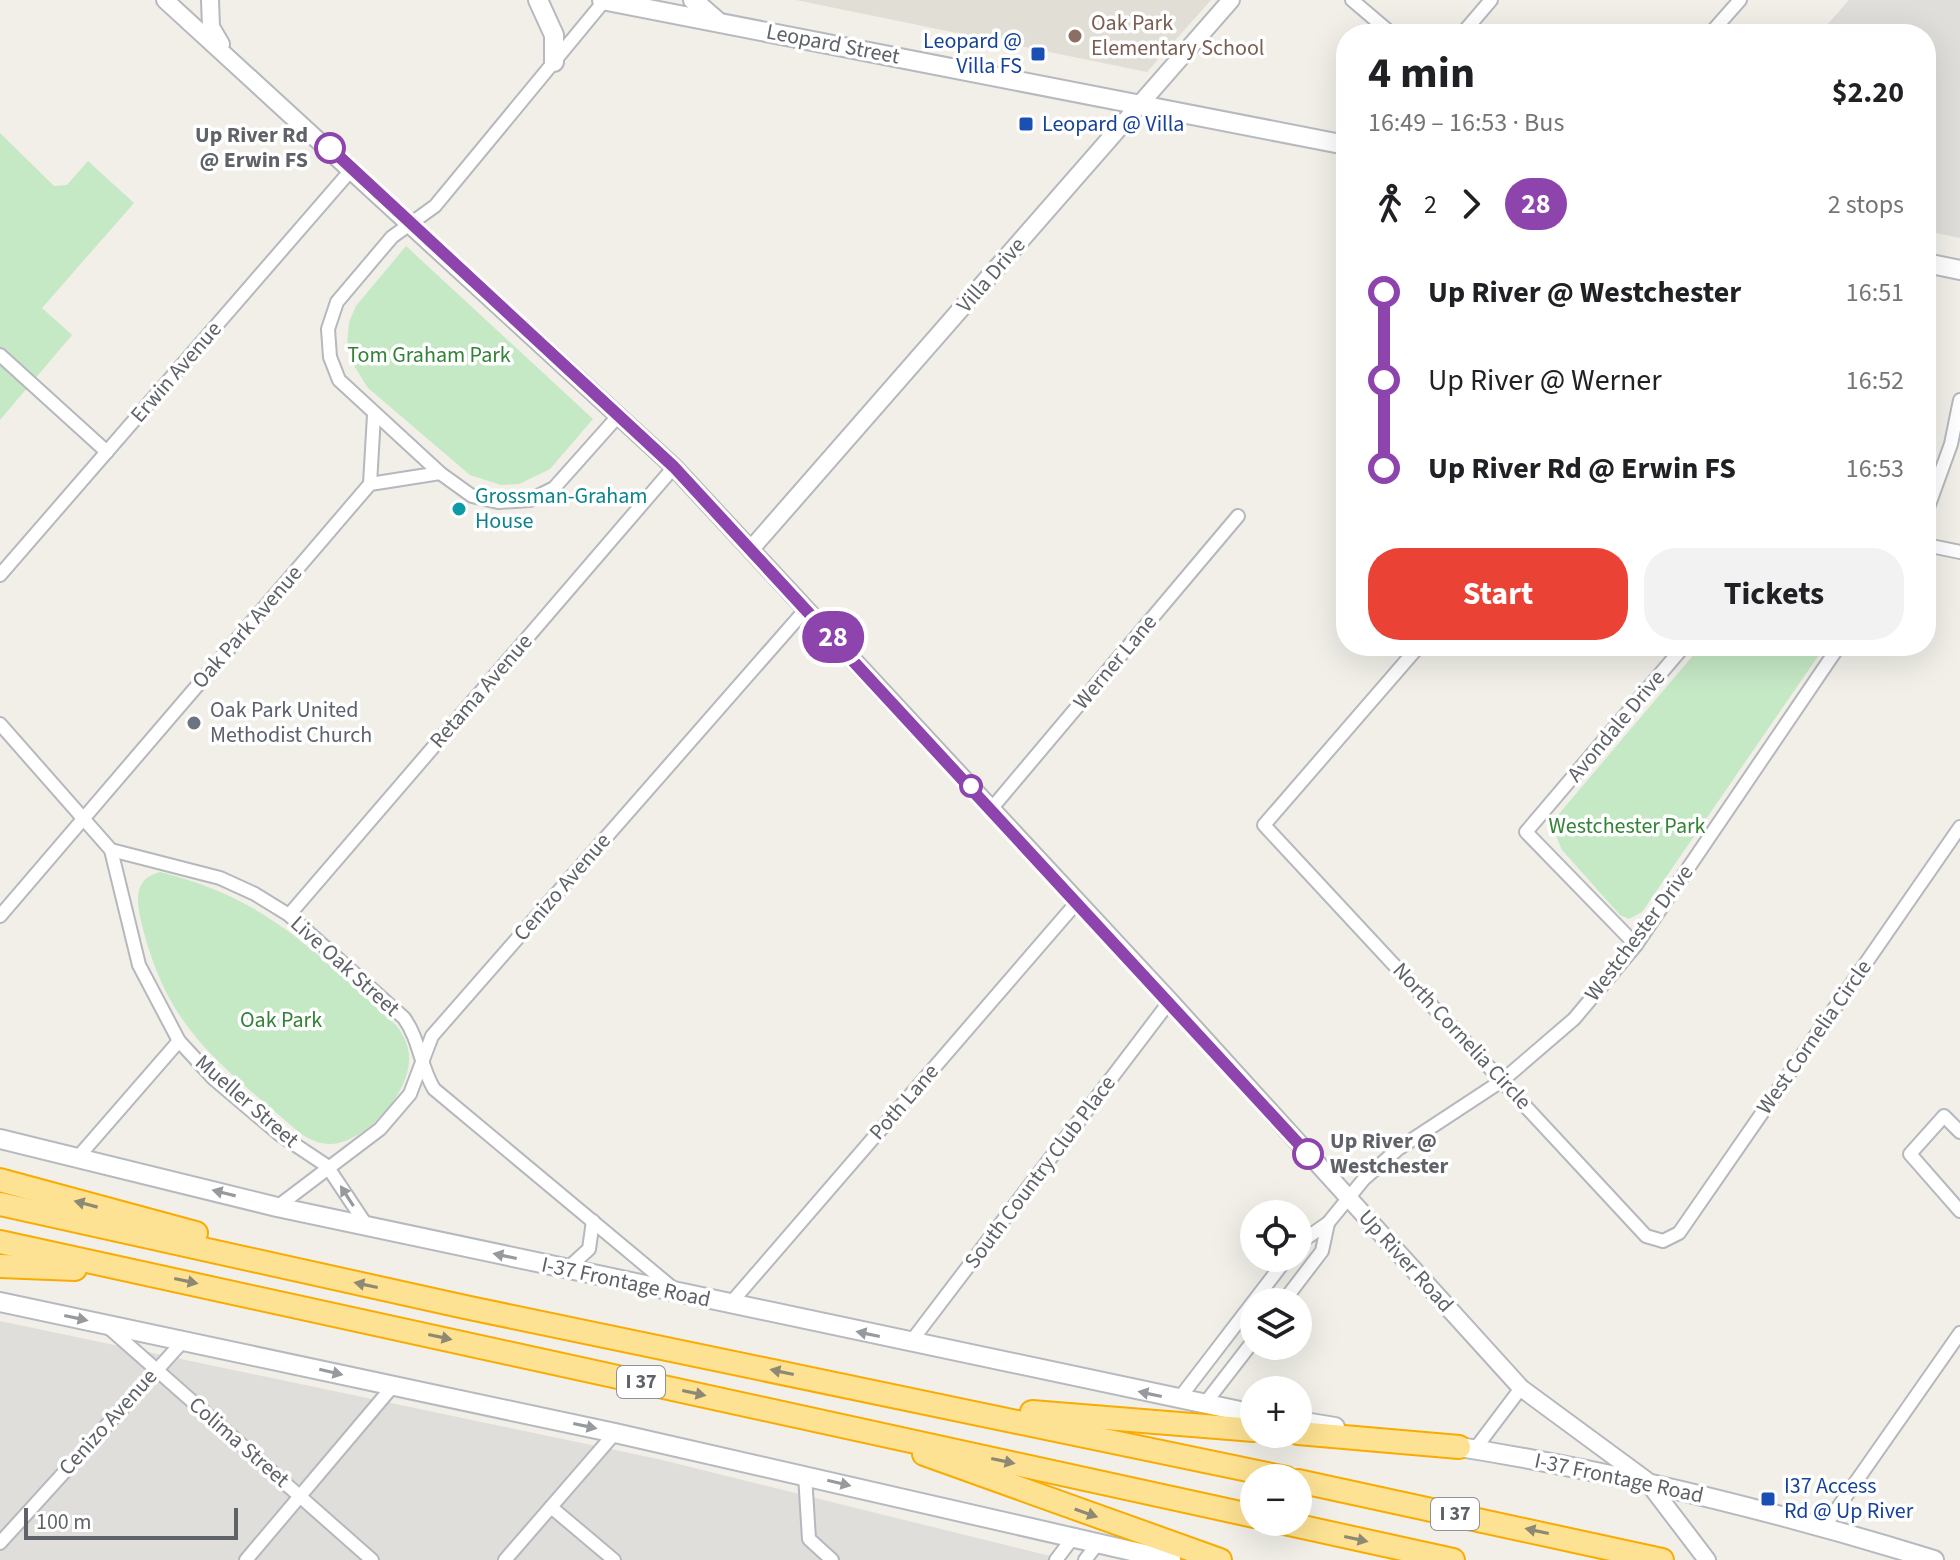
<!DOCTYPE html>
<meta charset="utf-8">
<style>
body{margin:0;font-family:"Source Sans 3",sans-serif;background:#f2f2f2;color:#202124;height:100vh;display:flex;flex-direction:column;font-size:30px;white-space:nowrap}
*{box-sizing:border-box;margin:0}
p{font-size:26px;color:#757577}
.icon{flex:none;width:44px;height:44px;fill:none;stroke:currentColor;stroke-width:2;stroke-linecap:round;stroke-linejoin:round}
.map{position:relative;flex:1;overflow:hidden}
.details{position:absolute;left:1336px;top:24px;width:600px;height:632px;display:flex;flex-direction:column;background:#fff;border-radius:32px;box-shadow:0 8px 32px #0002}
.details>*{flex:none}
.badge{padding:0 16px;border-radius:26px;font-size:28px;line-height:52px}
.buttons{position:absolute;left:1240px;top:1200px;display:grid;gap:16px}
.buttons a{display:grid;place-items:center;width:72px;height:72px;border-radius:50%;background:#fff;box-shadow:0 8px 32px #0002;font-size:40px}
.scale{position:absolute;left:24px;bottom:20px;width:214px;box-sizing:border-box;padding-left:8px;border:4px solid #5f6368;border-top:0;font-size:22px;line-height:28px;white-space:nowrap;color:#5f6368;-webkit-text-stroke:6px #fff;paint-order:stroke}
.map>.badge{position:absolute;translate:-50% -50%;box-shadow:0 0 0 4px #fff}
.legs{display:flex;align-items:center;gap:12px;height:88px;padding:0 32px;font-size:26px}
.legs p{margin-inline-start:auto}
.head{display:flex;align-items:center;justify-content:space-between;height:136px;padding:0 32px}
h1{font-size:44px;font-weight:700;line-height:60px}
.primary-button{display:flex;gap:16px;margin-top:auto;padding:16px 32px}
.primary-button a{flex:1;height:92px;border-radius:32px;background:#ea4335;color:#fff;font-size:32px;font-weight:700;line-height:92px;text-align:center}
.primary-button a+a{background:#f2f2f2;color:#202124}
ul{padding:0 32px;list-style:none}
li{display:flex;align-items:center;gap:28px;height:88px;font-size:30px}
li i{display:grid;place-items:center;width:12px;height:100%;margin:0 10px;background:currentColor}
li i::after{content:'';width:20px;height:20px;margin:-10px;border:6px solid;border-radius:50%;background:#fff}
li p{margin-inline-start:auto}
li:first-child i{background:linear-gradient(#0000 50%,currentColor 0)}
li:last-child i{background:linear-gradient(currentColor 50%,#0000 0)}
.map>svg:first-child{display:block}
</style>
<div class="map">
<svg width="1960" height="1560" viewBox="0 0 1960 1560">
<rect width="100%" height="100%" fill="#f1efe8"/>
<g fill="#e0deda">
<polygon points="1849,0 1960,0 1960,238 1926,231 1926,34 1819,34"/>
<polygon points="0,1321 658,1459 1066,1560 0,1560"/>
</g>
<polygon fill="#e1ded6" points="796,0 1211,0 1147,72"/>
<g fill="#c5e8c5">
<polygon points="0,133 54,186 67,185 88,161 134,203 42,308 72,335 0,420"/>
<polygon points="406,246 593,419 550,469 519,484 501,485 470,475 368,388 351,361 347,348 349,322 356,306"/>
<polygon points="1701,646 1825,646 1642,912 1629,919 1620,915 1562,850 1555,833 1558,815"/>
<path d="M160,872C270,899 316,954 397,1026C403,1035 408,1043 409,1055C412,1091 367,1142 331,1144C319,1144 311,1140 301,1134C220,1063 168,1033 141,921C136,899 134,879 160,872Z"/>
</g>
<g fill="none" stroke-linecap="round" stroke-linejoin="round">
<g stroke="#b5b8bc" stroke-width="16">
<g id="minor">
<polyline points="605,0 435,206 392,237 337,302 328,329 330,357 339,380 440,473 472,496 498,502 530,500 554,488 619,415"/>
<polyline points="1352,0 1392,34"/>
<polyline points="1462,34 1491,0"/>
<polyline points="1710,34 1740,0"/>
<polyline points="0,355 107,452"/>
<polyline points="370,484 374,415"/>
<polyline points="1926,513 1951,444 1960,400"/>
<polyline points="1926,545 1960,552"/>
<polyline points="0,575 352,169"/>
<polyline points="1419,646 1264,825 1646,1236 1663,1241 1679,1233 1960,827"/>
<polyline points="0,724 111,850 139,965 179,1041 214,1079 279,1134 327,1166 367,1226"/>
<polyline points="992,808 1238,516"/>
<path d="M111,850L220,878L255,894L289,915L404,1018C420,1040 420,1066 434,1089L675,1290"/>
<polyline points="289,915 674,467"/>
<polyline points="0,916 370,484 440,473"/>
<polyline points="1636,945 1526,832 1684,646"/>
<polyline points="1960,1132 1944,1116 1910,1154 1960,1211"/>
<polyline points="79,1156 179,1041"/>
<polyline points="277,1207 380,1129 410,1094 432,1036 806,609"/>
<polyline points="1298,1244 1328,1223 1364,1179 1398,1149 1503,1080 1574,1019 1636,945 1839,646"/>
<polyline points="567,1269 589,1249 593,1221"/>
<polyline points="1283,1302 1322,1251 1328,1223"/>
<polyline points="730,1304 1078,901"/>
<polyline points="108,1327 372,1560"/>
<polyline points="910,1343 1170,1001"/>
<polyline points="1178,1400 1287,1258"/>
<polyline points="1203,1406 1254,1340"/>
<polyline points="1475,1449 1521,1388"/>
<polyline points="805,1475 809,1539 832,1560"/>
<polyline points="551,1507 614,1560"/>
<polyline points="1825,1526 1960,1333"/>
<polyline points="0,1543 185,1339"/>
<polyline points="246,1560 393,1386"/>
<polyline points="505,1560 615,1433"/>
<polyline points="1056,1560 1075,1535"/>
<polyline points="1085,1560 1099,1542"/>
</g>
</g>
<g stroke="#b5b8bc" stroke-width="20">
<g id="tertiary">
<polyline points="165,0 674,467 1170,1001 1521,1388 1646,1480 1707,1560"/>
<polyline points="210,0 211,27 221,44"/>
<polyline points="751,549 1231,0"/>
</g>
</g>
<g stroke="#b6babf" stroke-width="22">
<g id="secondary">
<polyline points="538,0 554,35 554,62"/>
<polyline points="602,0 1346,145"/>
<polyline points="693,0 716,20"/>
<polyline points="1926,263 1960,270"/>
<polyline points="0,1139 277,1207 1254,1414"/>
<polyline points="0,1302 615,1433 1171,1560"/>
<polyline points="1298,1421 1335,1427"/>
<path d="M1447,1445C1615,1471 1772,1510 1934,1560"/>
</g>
</g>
<g stroke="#f9ab00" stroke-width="26">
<g id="motorway">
<polyline points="0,1180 196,1233"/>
<polyline points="0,1204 465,1307 1286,1478"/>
<polyline points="0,1242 1254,1516"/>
<polyline points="0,1266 75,1269"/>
<polyline points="1032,1412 1254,1430"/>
<polyline points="1298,1433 1459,1447"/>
<polyline points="924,1454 1220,1560"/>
<polyline points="1298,1481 1662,1560"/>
<polyline points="1280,1522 1453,1560"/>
</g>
</g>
<use href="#minor" stroke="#fff" stroke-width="12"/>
<use href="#tertiary" stroke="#fff" stroke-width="16"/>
<use href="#secondary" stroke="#fff" stroke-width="18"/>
<use href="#motorway" stroke="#fde293" stroke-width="22"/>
</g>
<defs><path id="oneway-solid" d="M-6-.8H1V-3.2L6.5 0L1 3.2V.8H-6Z" transform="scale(2)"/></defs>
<g fill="#979a9d">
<use href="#oneway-solid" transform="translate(224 1193) rotate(-166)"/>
<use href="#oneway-solid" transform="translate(347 1196) rotate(-123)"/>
<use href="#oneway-solid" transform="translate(505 1256) rotate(-168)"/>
<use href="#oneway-solid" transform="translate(76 1318) rotate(12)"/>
<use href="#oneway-solid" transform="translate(868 1334) rotate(-168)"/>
<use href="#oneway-solid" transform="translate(331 1372) rotate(13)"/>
<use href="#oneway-solid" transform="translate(1150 1394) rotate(-168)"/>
<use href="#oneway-solid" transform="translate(585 1426) rotate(12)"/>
<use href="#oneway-solid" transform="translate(839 1483) rotate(13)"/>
</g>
<g fill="#8e8975">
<use href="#oneway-solid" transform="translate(86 1204) rotate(-165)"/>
<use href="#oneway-solid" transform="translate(186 1281) rotate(12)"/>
<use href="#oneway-solid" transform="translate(366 1285) rotate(-168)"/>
<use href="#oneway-solid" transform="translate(440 1337) rotate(12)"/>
<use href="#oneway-solid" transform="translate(782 1372) rotate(-168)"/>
<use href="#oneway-solid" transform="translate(694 1393) rotate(12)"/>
<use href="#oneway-solid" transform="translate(1003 1461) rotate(12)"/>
<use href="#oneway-solid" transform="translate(1086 1513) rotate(19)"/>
<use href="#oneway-solid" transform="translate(1537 1531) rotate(-168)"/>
<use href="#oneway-solid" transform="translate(1356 1539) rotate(12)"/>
</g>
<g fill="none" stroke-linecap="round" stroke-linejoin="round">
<g stroke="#fff" stroke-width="18">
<polyline id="line-1" points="330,148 674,467 1308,1154"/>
</g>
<use href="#line-1" stroke="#8e44ad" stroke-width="12"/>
</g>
<circle fill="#8d6e63" stroke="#fff" stroke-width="3" cx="1075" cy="36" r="8"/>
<g fill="#1a4fb4" stroke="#fff" stroke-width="3">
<rect x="1030" y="46" width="16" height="16" rx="4"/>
<rect x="1018" y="116" width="16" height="16" rx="4"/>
<rect x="1760" y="1491" width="16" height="16" rx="4"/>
</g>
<g fill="#fff" stroke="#8e44ad" stroke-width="4">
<circle cx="330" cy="148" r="14"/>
<circle cx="971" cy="786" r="10"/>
<circle cx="1308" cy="1154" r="14"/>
</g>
<circle fill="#0f9aa8" stroke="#fff" stroke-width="3" cx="459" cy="509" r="8"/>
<circle fill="#6b7280" stroke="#fff" stroke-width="3" cx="194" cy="723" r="8"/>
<g text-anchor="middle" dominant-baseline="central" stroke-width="7" stroke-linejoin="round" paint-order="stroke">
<g fill="#fff" stroke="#8f9295" stroke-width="2">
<rect x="617" y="1366" width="48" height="32" rx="6"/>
<rect x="1431" y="1498" width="48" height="32" rx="6"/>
</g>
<g font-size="20" font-weight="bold" fill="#5f6368">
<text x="641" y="1382">I 37</text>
<text x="1455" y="1514">I 37</text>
</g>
<g font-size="22" fill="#785e54" stroke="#fff" text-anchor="start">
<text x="1091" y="23">Oak Park<tspan x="1091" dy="25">Elementary School</tspan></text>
</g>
<g font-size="22" fill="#164399" stroke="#fff" text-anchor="start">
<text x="1022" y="41" text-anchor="end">Leopard @<tspan x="1022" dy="25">Villa FS</tspan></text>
<text x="1042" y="124">Leopard @ Villa</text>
<text x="1784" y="1486">I37 Access<tspan x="1784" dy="25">Rd @ Up River</tspan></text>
</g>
<g font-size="22" fill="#5f6368" stroke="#fff">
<text transform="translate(833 44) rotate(11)">Leopard Street</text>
<text transform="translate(991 275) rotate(-49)">Villa Drive</text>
<text transform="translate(176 372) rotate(-49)">Erwin Avenue</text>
<text transform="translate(247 627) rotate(-49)">Oak Park Avenue</text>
<text transform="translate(1115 662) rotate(-50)">Werner Lane</text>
<text transform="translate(481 691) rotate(-49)">Retama Avenue</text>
<text transform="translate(1616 726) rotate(-50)">Avondale Drive</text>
<text transform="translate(562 887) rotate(-49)">Cenizo Avenue</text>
<text transform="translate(1639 933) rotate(-53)">Westchester Drive</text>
<text transform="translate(345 966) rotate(42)">Live Oak Street</text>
<text transform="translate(1462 1036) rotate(47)">North Cornelia Circle</text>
<text transform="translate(1814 1037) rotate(-55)">West Cornelia Circle</text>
<text transform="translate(247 1101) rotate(41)">Mueller Street</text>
<text transform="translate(904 1102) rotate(-49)">Poth Lane</text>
<text transform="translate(1040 1172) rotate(-53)">South Country Club Place</text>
<text transform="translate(1406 1261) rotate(48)">Up River Road</text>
<text transform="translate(626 1282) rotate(12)">I-37 Frontage Road</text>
<text transform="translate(108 1422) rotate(-48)">Cenizo Avenue</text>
<text transform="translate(239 1442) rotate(41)">Colima Street</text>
<text transform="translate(1619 1478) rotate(12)">I-37 Frontage Road</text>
</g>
<g font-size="22" font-weight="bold" fill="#5f6368" stroke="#fff" text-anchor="end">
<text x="308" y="135">Up River Rd<tspan x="308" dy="25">@ Erwin FS</tspan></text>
<text x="1330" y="1141" text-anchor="start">Up River @<tspan x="1330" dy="25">Westchester</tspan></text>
</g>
<g font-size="22" fill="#348238" stroke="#fff">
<text x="429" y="355">Tom Graham Park</text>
<text x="1627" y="826">Westchester Park</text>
<text x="281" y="1020">Oak Park</text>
</g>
<g font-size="22" fill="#0d838f" stroke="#fff" text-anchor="start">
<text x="475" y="496">Grossman-Graham<tspan x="475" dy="25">House</tspan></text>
</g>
<g font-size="22" fill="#5b616d" stroke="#fff" text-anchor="start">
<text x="210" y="710">Oak Park United<tspan x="210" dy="25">Methodist Church</tspan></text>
</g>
</g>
</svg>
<div class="buttons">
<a><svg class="icon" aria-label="locate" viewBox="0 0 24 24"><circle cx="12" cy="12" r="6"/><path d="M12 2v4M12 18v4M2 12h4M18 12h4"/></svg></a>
<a><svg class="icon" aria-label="layers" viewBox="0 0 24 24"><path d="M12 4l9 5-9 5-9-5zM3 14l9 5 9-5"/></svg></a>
<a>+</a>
<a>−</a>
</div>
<div class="scale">100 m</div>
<b class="badge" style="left:833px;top:637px;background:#8e44ad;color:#fff">28</b>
<section class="details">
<div class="head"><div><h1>4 min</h1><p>16:49 – 16:53 · Bus</p></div><b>$2.20</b></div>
<div class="legs"><svg class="icon" aria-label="walk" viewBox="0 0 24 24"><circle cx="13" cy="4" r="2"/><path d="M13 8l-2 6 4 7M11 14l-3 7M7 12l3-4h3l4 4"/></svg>2<svg class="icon" aria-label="forward" viewBox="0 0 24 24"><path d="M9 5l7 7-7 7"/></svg><b class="badge" style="background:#8e44ad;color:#fff">28</b><p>2 stops</p></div>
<ul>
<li><i style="color:#8e44ad"></i><b>Up River @ Westchester</b><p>16:51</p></li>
<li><i style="color:#8e44ad"></i><span>Up River @ Werner</span><p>16:52</p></li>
<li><i style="color:#8e44ad"></i><b>Up River Rd @ Erwin FS</b><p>16:53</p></li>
</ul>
<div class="primary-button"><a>Start</a><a>Tickets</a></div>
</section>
</div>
